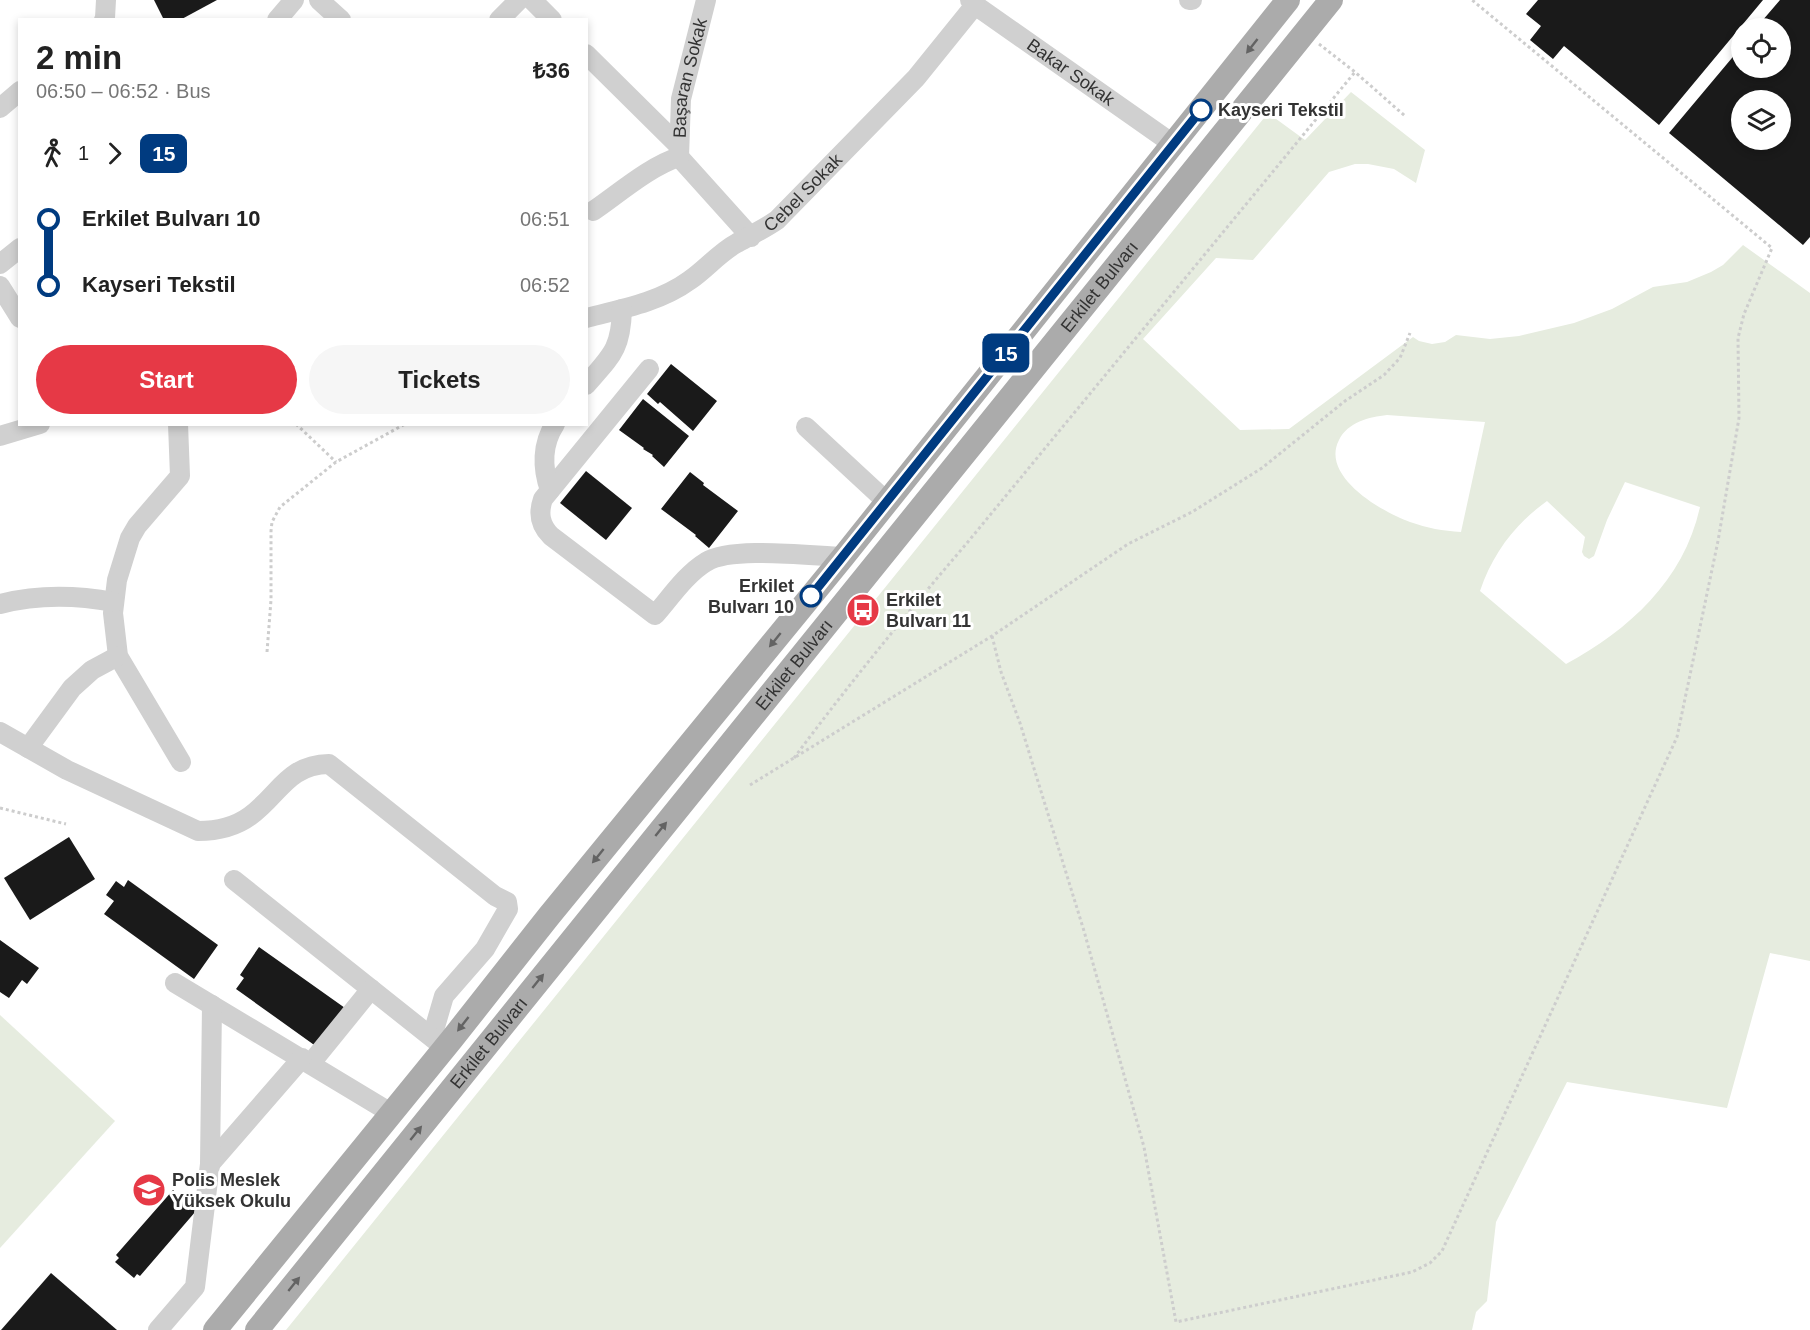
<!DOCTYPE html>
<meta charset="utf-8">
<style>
body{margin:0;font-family:Helvetica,sans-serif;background:#f6f6f6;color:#222;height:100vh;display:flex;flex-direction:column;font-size:22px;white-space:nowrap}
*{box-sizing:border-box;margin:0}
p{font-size:20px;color:#767676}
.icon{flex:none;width:33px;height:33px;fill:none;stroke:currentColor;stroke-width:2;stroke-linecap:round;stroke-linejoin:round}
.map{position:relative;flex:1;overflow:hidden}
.side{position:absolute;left:18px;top:18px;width:570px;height:408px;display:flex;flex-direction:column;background:#fff;border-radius:0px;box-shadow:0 3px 9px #0003}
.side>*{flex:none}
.badge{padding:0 12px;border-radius:9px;font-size:21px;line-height:39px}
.tools{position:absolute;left:1731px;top:18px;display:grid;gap:12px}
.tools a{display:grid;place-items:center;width:60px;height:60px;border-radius:50%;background:#fff;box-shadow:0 3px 9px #0003;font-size:30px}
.map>.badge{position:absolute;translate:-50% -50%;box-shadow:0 0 0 3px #fff}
.legs{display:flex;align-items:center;gap:9px;height:66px;padding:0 18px;font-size:20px}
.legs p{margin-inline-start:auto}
.summary{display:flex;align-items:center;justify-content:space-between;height:102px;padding:0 18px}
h1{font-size:33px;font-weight:600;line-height:45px}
.action{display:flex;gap:12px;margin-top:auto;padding:12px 18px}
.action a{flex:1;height:69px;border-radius:36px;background:#e63946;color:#fff;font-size:24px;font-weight:600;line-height:69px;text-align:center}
.action a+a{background:#f6f6f6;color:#222}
ul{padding:0 18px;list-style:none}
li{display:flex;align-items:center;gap:21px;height:66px;font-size:22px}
li i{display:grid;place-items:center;width:9px;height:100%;margin:0 8px;background:currentColor}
li i::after{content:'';width:15px;height:15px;margin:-8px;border:4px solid;border-radius:50%;background:#fff}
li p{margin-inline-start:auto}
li:first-child i{background:linear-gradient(#0000 50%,currentColor 0)}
li:last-child i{background:linear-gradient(currentColor 50%,#0000 0)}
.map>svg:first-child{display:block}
</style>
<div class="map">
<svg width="1810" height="1330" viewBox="0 0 1810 1330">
<rect width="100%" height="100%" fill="#fff"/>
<g fill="#e6ecdf" fill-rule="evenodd">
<path d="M1351,92L1425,150L1416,183L1394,169L1368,164H1355L1329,172L1253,260L1216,258L1143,339L1240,430L1289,429L1413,337L1419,341L1432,344L1445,342L1456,335L1490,339L1519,336L1574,323L1612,309L1653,287L1687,282L1711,272L1723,265L1743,245L1810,293V961L1770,953L1727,1108L1567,1082L1496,1222L1487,1301L1476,1312L1472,1330H286L1268,113L1305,140ZM1387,415L1485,422L1461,532C1443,531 1427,528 1410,522C1382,512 1320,476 1339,440C1348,422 1369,417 1387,415ZM1625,482L1700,507C1684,580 1629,630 1566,664L1480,591C1493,553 1515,524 1547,501L1585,537L1582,552L1584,556L1589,559L1594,556L1607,520Z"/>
<polygon points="0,1015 115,1121 0,1248"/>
</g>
<g fill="#1a1a1a" fill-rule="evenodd">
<polygon points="154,0 217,0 180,20 164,20"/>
<polygon points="1538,0 1763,0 1659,125 1564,46 1553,59 1530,40 1541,26 1526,14"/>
<path d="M1780,0H1810V237L1803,245L1669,133L1742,46V68H1780V28H1756ZM1742,100H1780V140H1742Z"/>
<polygon points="671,364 717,401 693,431 660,402 658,404 647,394"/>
<polygon points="643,399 689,436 664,467 652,456 653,455 643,449 644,448 619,430"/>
<polygon points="586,471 632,508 606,540 560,503"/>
<polygon points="690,472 704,483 703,485 738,511 709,548 695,536 696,535 661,509"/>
<polygon points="69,837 95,879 30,920 4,878"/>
<polygon points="128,880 218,945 194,979 104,914 114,901 106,895 116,881 124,887"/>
<polygon points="0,940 39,968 27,984 22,980 9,998 0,992"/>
<polygon points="259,947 345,1008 317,1047 236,989 244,978 240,975"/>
<polygon points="173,1190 196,1211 140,1276 137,1274 134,1278 115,1262 119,1258 116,1255"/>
<polygon points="51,1273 117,1330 1,1330"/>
</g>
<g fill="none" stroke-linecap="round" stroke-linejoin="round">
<g stroke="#cdcdcd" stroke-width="3" stroke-dasharray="3 3" stroke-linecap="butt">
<polyline points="1319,44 1355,72 1405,116"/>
<polyline points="296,424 336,462"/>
<polyline points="992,636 1001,672 1020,723 1084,931 1144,1147 1176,1322 1412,1272 1430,1263 1442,1251 1677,737 1718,541 1739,418 1738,338 1744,314 1772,248 1472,0"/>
<polyline points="267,652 271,600 271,531 272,522 280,507 336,462 405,424"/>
<path d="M794,758C849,684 907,613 967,543L1355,72"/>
<polyline points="750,785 992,636 1128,544 1192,512 1262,468 1345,401 1384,375 1400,358 1410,333"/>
<polyline points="0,808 66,824"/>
</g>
<g stroke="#d0d0d0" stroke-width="20">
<polyline points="319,0 341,20"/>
<polyline points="532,0 552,20"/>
<path id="s1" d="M970,0L975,5L1173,144"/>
<polyline points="1189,0 1192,0"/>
<polyline points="104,20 105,18 106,0"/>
<polyline points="277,20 294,0"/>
<polyline points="499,20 519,0"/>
<polyline points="586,54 679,146"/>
<polyline points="0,108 20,91"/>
<path id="s2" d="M679,157L681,99L706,0"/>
<polyline points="679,157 751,237"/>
<path d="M593,211C618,194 650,166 679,157"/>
<polyline points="0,264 20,248"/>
<polyline points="0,286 20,318"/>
<path id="s3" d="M586,318C622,309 660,302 690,280C706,269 720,252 737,243C751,235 764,229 777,220L916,78L975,5"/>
<path d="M649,369L543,499C538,513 540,525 551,536L655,615C670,598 686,574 706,562C731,546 811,556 843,557"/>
<path d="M586,385C611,356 621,350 622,309"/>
<polyline points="178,424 180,476 137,526 130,538 117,580 113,613 118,656 181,762"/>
<polyline points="806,427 887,502"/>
<polyline points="0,436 40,424"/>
<path d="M550,490C542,468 542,444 555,424"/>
<path d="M0,604C38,594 76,595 114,602"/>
<path d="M0,732L67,770L198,831C217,831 235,827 250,816C280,794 287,765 329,764L495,896L507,902L508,909L485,949L444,996L432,1037"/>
<polyline points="28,748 72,688 92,670 118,656"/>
<polyline points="234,880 440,1044"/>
<polyline points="175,983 391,1113"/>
<polyline points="311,1063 371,989"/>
<polyline points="210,1164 302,1058"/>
<polyline points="158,1330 195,1287 210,1164 212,1005"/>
</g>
<g stroke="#ababab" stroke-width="24">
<polyline points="215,1330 452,1039 549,916 843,557 1288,0"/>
<path id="s4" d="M257,1330L1331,0"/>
</g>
</g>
<defs><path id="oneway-solid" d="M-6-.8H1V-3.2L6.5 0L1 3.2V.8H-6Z" transform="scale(1.5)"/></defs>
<g fill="#636363">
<use href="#oneway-solid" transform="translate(1252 46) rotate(128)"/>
<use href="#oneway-solid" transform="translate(775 640) rotate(129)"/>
<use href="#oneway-solid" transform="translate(661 829) rotate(-51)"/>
<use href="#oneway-solid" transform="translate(598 856) rotate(129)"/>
<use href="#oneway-solid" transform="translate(538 981) rotate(-51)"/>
<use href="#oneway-solid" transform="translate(463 1024) rotate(128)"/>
<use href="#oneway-solid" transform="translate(416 1133) rotate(-51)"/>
<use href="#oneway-solid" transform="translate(294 1284) rotate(-51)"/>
</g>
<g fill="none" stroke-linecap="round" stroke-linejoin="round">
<g stroke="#fff" stroke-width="14">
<polyline id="line-1" points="811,596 1201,110"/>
</g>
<use href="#line-1" stroke="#003b80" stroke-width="9"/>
</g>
<defs>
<g id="bus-disc" transform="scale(1.725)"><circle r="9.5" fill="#e63946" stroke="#fff"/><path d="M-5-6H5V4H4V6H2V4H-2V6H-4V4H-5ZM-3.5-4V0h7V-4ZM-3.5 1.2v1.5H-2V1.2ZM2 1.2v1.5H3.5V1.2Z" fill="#fff"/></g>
<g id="school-disc" transform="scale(1.725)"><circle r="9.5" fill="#e63946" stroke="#fff"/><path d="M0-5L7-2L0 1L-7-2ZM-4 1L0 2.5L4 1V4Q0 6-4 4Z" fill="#fff"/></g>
</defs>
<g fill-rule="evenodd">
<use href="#bus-disc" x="863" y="610"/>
<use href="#school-disc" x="149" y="1190"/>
</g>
<g fill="#fff" stroke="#003b80" stroke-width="3">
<circle cx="1201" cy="110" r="10"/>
<circle cx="811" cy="596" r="10"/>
</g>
<g text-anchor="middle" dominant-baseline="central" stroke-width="6" stroke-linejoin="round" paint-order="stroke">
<g font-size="18" fill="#333" stroke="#fff">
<text stroke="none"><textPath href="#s1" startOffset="124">Bakar Sokak</textPath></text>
<text stroke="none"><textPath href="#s2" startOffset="80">Başaran Sokak</textPath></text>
<text stroke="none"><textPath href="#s3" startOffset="255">Cebel Sokak</textPath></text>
<text stroke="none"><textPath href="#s4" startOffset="1341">Erkilet Bulvarı</textPath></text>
<text stroke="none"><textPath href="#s4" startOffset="855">Erkilet Bulvarı</textPath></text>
<text stroke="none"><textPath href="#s4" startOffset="369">Erkilet Bulvarı</textPath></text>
</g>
<g font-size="18" font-weight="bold" fill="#333" stroke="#fff" text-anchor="start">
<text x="1218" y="110">Kayseri Tekstil</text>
<text x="794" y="586" text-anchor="end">Erkilet<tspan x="794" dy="21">Bulvarı 10</tspan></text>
</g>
<g font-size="18" font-weight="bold" fill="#333" stroke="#fff" text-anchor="start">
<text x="886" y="600">Erkilet<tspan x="886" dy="21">Bulvarı 11</tspan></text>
<text x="172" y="1180">Polis Meslek<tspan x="172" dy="21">Yüksek Okulu</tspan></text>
</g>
</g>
</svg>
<div class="tools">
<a><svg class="icon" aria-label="locate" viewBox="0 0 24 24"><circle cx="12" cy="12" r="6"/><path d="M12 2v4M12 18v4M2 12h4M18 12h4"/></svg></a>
<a><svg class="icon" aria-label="layers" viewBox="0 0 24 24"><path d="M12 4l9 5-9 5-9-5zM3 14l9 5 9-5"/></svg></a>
</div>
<b class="badge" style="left:1006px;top:353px;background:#003b80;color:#fff">15</b>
<section class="side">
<div class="summary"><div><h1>2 min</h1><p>06:50 – 06:52 · Bus</p></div><b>₺36</b></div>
<div class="legs"><svg class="icon" aria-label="walk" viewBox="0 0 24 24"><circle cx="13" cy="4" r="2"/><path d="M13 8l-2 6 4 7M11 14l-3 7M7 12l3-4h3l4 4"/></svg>1<svg class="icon" aria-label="forward" viewBox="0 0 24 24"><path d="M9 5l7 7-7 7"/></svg><b class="badge" style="background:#003b80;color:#fff">15</b></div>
<ul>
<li><i style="color:#003b80"></i><b>Erkilet Bulvarı 10</b><p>06:51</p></li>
<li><i style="color:#003b80"></i><b>Kayseri Tekstil</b><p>06:52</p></li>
</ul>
<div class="action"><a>Start</a><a>Tickets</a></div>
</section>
</div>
